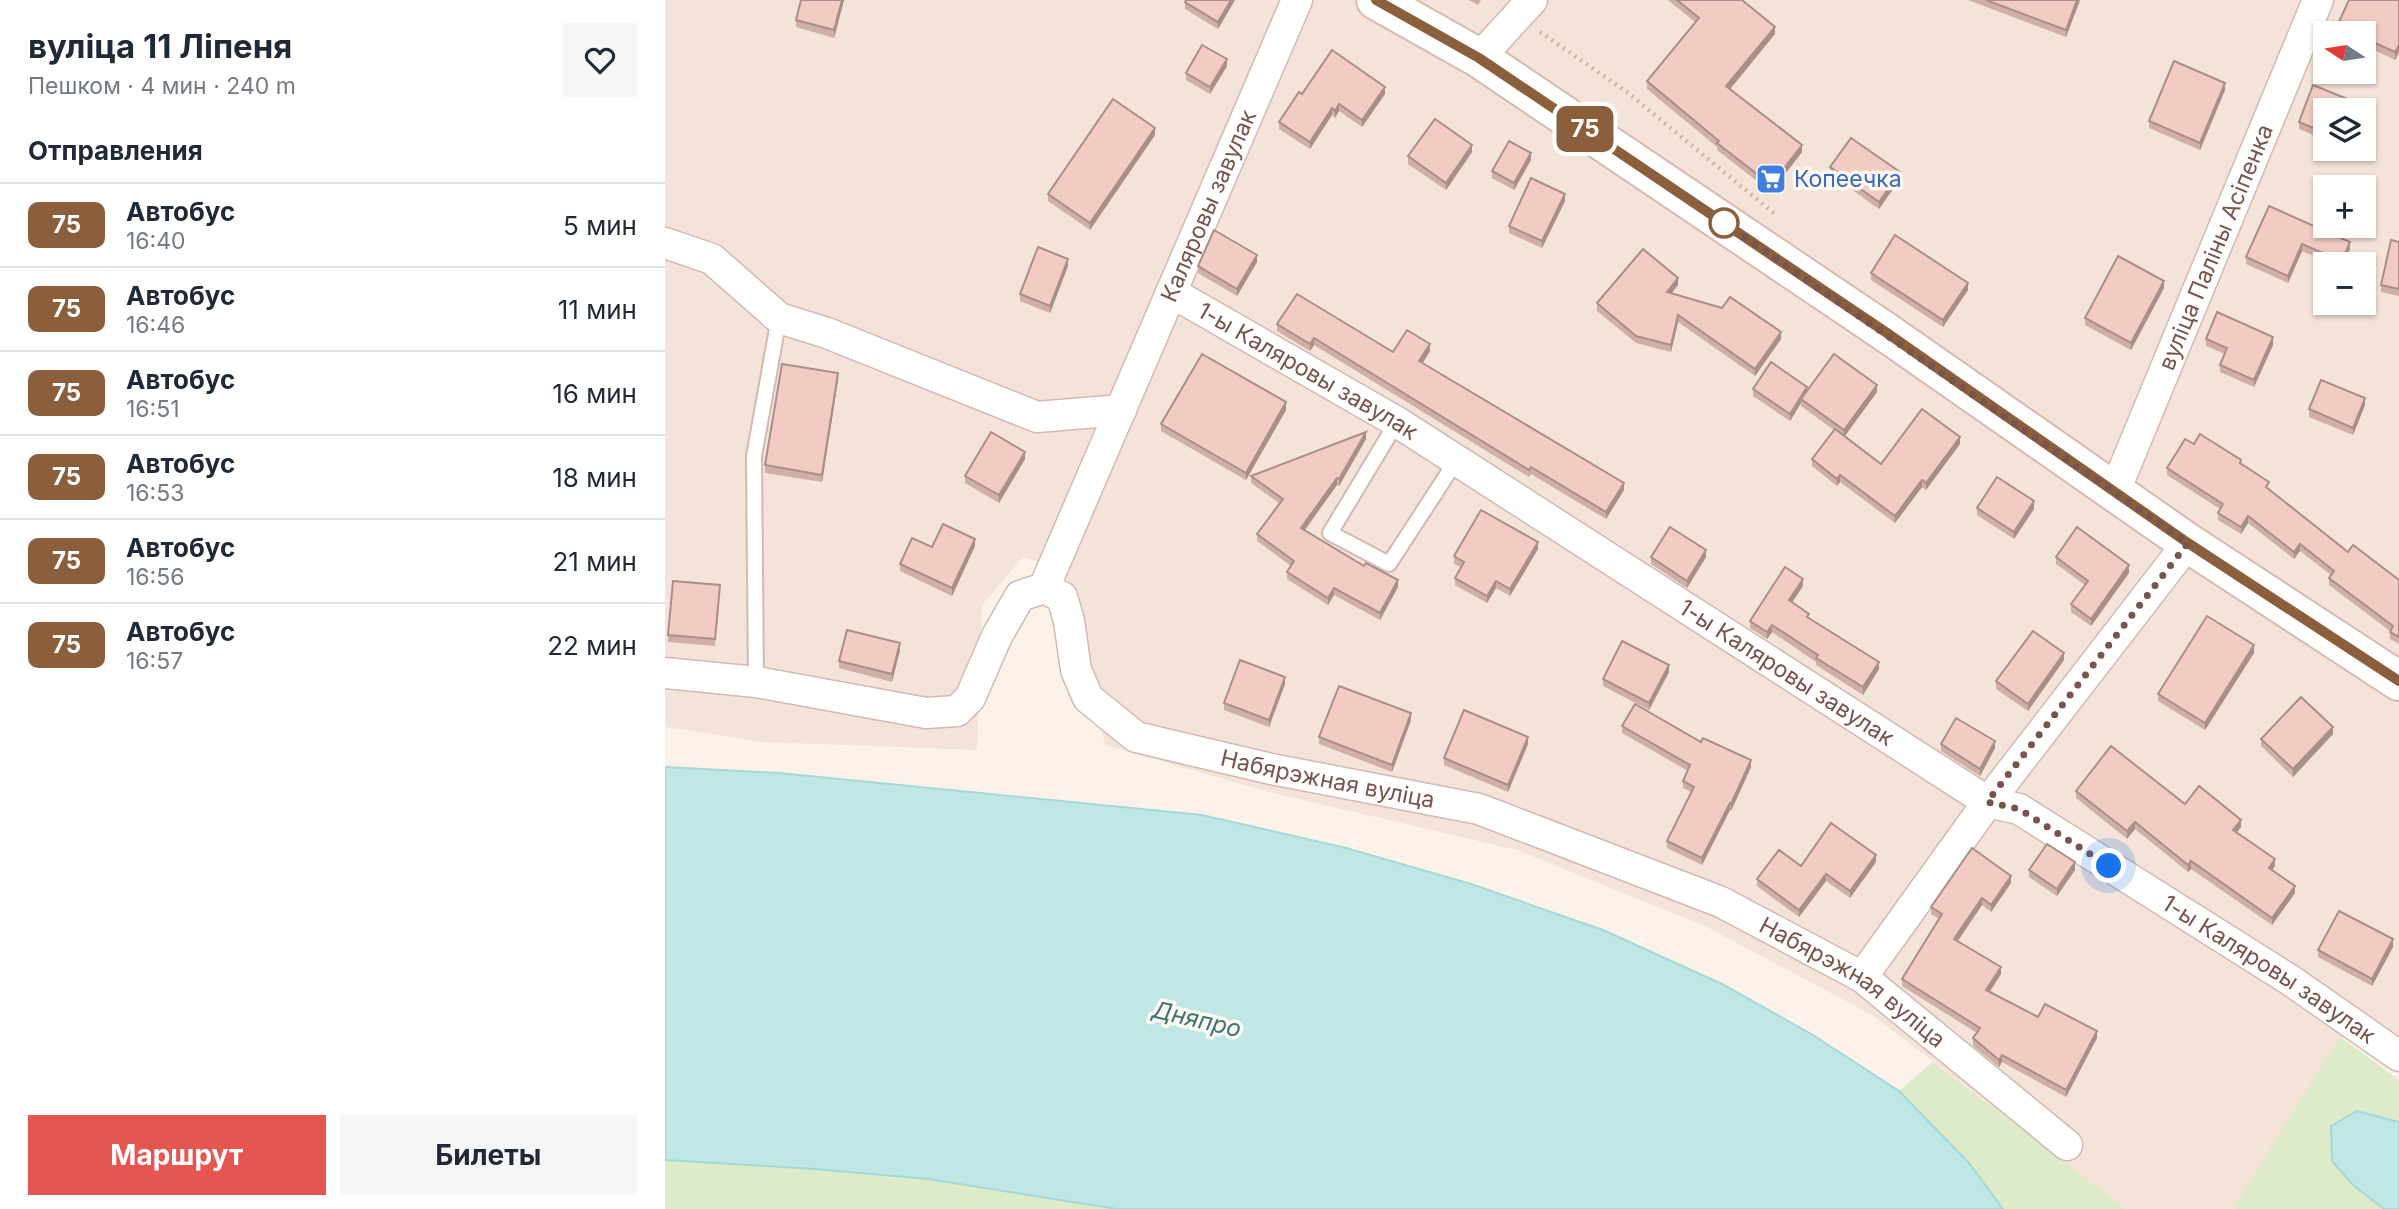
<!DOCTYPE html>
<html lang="ru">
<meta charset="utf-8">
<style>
body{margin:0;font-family:Inter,sans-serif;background:#f6f6f7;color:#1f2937;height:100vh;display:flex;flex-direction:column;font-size:26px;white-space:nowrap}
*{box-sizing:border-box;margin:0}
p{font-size:23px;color:#747a83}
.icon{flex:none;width:38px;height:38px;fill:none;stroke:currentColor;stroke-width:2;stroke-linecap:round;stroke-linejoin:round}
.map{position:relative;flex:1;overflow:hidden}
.drawer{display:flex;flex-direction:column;background:#fff;width:665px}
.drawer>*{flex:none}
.badge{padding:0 14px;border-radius:10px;font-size:24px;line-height:46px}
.needle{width:46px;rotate:282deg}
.tools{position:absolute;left:1648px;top:21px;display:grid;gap:14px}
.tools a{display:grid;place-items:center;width:63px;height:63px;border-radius:0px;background:#fff;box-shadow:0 2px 5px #0004;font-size:35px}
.you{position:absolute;width:35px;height:35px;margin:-18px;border:5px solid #fff;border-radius:50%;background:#1a73e8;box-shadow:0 0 0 10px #1a73e833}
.map>.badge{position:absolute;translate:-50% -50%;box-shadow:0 0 0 4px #fff}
h2{padding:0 28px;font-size:26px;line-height:63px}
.round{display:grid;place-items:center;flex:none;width:74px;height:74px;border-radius:0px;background:#f6f6f7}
.overview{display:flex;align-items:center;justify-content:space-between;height:119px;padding:0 28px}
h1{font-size:33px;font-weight:700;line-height:52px}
.action{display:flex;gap:14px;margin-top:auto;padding:14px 28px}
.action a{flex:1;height:80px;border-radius:0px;background:#e55651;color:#fff;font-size:28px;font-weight:700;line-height:80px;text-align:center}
.action a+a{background:#f6f6f7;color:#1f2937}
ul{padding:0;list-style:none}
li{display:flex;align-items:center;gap:21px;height:84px;padding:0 28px;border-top:2px solid #e0e1e3}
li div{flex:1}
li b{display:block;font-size:26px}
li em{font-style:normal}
li .badge{min-width:77px;font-weight:700;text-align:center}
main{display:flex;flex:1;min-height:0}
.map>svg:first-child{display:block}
</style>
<main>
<section class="drawer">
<div class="overview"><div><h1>вуліца 11 Ліпеня</h1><p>Пешком · 4 мин · 240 m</p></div><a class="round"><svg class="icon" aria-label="heart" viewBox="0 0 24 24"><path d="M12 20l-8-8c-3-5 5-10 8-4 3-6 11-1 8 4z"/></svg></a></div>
<h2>Отправления</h2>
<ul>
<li><span class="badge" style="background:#8b5e3c;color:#fff">75</span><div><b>Автобус</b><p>16:40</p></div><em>5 мин</em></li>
<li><span class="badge" style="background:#8b5e3c;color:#fff">75</span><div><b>Автобус</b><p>16:46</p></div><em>11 мин</em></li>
<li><span class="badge" style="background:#8b5e3c;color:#fff">75</span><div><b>Автобус</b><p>16:51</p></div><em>16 мин</em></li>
<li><span class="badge" style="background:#8b5e3c;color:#fff">75</span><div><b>Автобус</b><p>16:53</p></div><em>18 мин</em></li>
<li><span class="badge" style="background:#8b5e3c;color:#fff">75</span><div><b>Автобус</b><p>16:56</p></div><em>21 мин</em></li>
<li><span class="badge" style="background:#8b5e3c;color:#fff">75</span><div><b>Автобус</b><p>16:57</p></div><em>22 мин</em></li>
</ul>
<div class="action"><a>Маршрут</a><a>Билеты</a></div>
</section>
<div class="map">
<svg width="1734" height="1209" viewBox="0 0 1734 1209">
<rect width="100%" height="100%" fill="#fdf2ea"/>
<path fill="#f4e3d8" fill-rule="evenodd" d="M0,0H1734V1043L1691,1015L1568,1209H1462L1207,1015L1042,927L852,850L604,792L440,745L407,591L400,571L358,557L317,605L312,750L97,742L0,727ZM1661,33H1699V72H1661ZM1661,110H1699V149H1661ZM1661,187H1699V226H1661ZM1661,264H1699V303H1661Z"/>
<g fill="#ddebc8">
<polygon points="1675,1037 1734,1080 1734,1122 1692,1111 1688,1185 1719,1209 1568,1209"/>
<polygon points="1268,1062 1462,1209 1338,1209 1304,1163 1234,1091"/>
<polygon points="0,1160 150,1169 263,1179 452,1209 0,1209"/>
</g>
<g fill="#bee7e5" stroke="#a4d9d7" stroke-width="2">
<polygon points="0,767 114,773 537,815 681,848 806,884 938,930 1057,984 1148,1035 1234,1091 1304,1163 1338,1209 452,1209 263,1179 150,1169 0,1160"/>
<polygon points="1692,1111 1734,1122 1734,1209 1719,1209 1688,1185 1667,1161 1666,1126"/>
</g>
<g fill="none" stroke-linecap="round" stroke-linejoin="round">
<g stroke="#d2bab2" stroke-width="18">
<g id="lane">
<polyline points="732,422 665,533 724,564 791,461"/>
<polyline points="91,682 89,456 114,318"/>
</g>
</g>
<g stroke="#d2bab2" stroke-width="33">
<g id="street">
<polyline points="814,58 867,0"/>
<polyline points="0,243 47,259 114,318 162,333 372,417 456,410"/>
<path id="s1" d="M506,292L732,422L1323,802L1354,809L1625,980L1734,1056"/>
<path id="s2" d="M1449,493L1653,0"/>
<path id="s3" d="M379,588L632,0"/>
<path id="s4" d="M0,673L91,682L261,713L292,711L305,698L332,636L355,596L379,588L397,597L404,621L411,670L423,698L471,737L606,769L814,809L1056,902L1197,977L1402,1145"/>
<polyline points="1197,977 1323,802 1523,543"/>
</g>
</g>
<g stroke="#d7bbb2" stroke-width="42">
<polyline id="secondary" points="711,0 814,58 1222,333 1523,543 1734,681"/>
</g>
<polyline stroke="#d8afa4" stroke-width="4.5" stroke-dasharray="2 5" stroke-linecap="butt" points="875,32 962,92 1111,215"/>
<use href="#lane" stroke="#fff" stroke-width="14"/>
<use href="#street" stroke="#fff" stroke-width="30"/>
<use href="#secondary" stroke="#fff" stroke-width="38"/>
</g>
<g fill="#d0afa7">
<polygon points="136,0 179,0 169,38 131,27 131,20"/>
<polygon points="570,0 553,29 520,9 520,2"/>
<polygon points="804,0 816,0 813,5"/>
<polygon points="1003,0 1077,0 1110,34 1065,89 1137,152 1106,192 1052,150 1052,147 982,89 982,81 1030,22"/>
<polygon points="1303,0 1415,0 1401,37"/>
<polygon points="1734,0 1734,52 1730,60 1699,45 1699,33 1672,33 1672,26"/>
<polygon points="562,66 545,94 521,80 521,73"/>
<polygon points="1648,85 1695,104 1695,110 1661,110 1661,140 1634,129 1634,122"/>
<polygon points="1560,90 1535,150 1484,128 1484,121"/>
<polygon points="637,94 720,94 697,127 674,111 670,118 667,115 645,149 614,129 614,122"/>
<polygon points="490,135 425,230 383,201 383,194"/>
<polygon points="807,152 781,190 743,164 743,156"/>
<polygon points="866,160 849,190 827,178 827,171"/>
<polygon points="1165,167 1235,179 1214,209 1165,174"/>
<polygon points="900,201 877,248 844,233 844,226"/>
<polygon points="1604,206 1685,249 1678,264 1668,264 1637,251 1623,283 1581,264 1581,257"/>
<polygon points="1734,242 1734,296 1716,292 1716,285"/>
<polygon points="592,262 572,296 533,273 533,266"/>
<polygon points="403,266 385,313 355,301 355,294"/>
<polygon points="1206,273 1303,290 1278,327 1206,280"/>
<polygon points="1013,285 1007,293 1116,339 1090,376 1013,322 1006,352 971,343 932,311 932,303"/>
<polygon points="1499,288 1466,350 1420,325 1420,318"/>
<polygon points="612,324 728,352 765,351 757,363 959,490 941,519 866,474 864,477 649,345 645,351 612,331"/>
<polygon points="1541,339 1608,345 1589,387 1555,372 1555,365 1560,354 1541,346"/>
<polygon points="173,380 157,482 100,473 100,465"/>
<polygon points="1088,389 1212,392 1180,436 1216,464 1295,444 1261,490 1257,487 1230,523 1175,482 1172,486 1147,466 1147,459 1169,430 1136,406 1136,403 1125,421 1088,396"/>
<polygon points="1700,405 1688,435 1644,417 1644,409"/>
<polygon points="621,410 581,480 496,431 496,424"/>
<polygon points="701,439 674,486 672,485 640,530 733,587 715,620 669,595 663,605 622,579 622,572 626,566 592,541 592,534 614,503 586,483 586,476"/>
<polygon points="1529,444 1576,464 1604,489 1604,490 1683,552 1734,580 1734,644 1725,639 1725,631 1664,585 1664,578 1666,575 1635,551 1629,559 1583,523 1576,534 1553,520 1553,513 1555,509 1502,475 1502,468"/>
<polygon points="360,459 334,503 300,483 300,476"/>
<polygon points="1312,508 1369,509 1349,539 1312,515"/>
<polygon points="310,546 287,596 235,571 235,564 267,547"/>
<polygon points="873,549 845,596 831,588 822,603 790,585 790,578 796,567 789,564 789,556"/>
<polygon points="986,557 1041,557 1022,588 986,564"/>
<polygon points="1391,557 1464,573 1426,626 1406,612 1406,604 1420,585 1391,564"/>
<polygon points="1138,586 1127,602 1144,619 1214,669 1198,695 1151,665 1151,662 1107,632 1102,639 1085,628 1085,621"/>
<polygon points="55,592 50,646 3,642 3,635"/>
<polygon points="235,650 227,682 174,668 174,661"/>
<polygon points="1589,653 1540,730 1493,701 1493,694"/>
<polygon points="1399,660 1363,711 1331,689 1331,681"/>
<polygon points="1004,672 984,710 938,686 938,679"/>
<polygon points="620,684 604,727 559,710 559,703"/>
<polygon points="746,720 727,772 654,744 654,737"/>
<polygon points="957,726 1036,742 1086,767 1066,811 1065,810 1037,865 1002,848 1002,841 1026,792 1018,788 1018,781 1023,771 957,733"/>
<polygon points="1668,734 1628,777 1596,746 1596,739"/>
<polygon points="863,744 843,792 779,765 779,758"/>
<polygon points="1276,744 1330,748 1315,776 1276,751"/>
<polygon points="1411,791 1520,804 1576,827 1572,832 1610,866 1607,870 1630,893 1607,925 1526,869 1523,872 1470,829 1462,839 1411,798"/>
<polygon points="1211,862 1185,898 1161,881 1134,917 1092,886 1092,879 1136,866"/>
<polygon points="1364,870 1410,870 1392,896 1364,877"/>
<polygon points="1346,883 1326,912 1317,905 1293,941 1336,974 1325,992 1373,1017 1432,1038 1401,1097 1337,1062 1334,1067 1308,1046 1308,1038 1312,1033 1237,986 1237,979 1274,919 1266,914 1266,907"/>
<polygon points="1728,947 1707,986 1653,957 1653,950"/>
</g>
<g fill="#a98f88">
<polygon points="177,0 179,0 169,38 169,30"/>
<polygon points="566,0 570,0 553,29 553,22"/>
<polygon points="1412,0 1415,0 1401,37 1401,30"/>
<polygon points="1110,27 1110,34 1061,94 1061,86"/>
<polygon points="1734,45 1734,52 1730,60 1730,52"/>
<polygon points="562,59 562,66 545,94 545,87"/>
<polygon points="1560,83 1560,90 1535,150 1535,143"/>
<polygon points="720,87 720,94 697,127 697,120"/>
<polygon points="674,104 674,111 670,118 670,111"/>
<polygon points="667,108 667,115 645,149 645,142"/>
<polygon points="490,128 490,135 425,230 425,223"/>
<polygon points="807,145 807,152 781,190 781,183"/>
<polygon points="1137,145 1137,152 1106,192 1106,185"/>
<polygon points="866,153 866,160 849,190 849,183"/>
<polygon points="1235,172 1235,179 1214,209 1214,202"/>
<polygon points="900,194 900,201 877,248 877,241"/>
<polygon points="1685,242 1685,249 1678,264 1677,264 1677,261"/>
<polygon points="1637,244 1637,251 1623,283 1623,276"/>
<polygon points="592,255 592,262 572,296 572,289"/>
<polygon points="403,259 403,266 385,313 385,306"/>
<polygon points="1013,278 1013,285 1002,299 1002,292"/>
<polygon points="1499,281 1499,288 1466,350 1466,343"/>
<polygon points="1303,283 1303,290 1278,327 1278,320"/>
<polygon points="1013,315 1013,322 1006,352 1006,345"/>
<polygon points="1116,332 1116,339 1090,376 1090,369"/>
<polygon points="1608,337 1608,345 1589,387 1589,380"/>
<polygon points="649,338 649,345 645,351 645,344"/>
<polygon points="765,344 765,351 754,369 754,361"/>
<polygon points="173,373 173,380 157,482 157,475"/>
<polygon points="1212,385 1212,392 1179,437 1179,430"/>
<polygon points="1142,387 1142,394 1136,399 1136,403 1125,421 1125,414"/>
<polygon points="1700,398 1700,405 1688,435 1688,428"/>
<polygon points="621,402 621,410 581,480 581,473"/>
<polygon points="701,432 701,439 674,486 674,479"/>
<polygon points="1295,437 1295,444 1261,490 1261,483"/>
<polygon points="360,452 360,459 334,503 334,495"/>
<polygon points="1175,475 1175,482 1172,486 1172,479"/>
<polygon points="672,478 672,485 636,535 636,528"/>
<polygon points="1257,480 1257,487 1230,523 1230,516"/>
<polygon points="959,483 959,490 941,519 941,512"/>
<polygon points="1369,501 1369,509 1349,539 1349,532"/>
<polygon points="1583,516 1583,523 1576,534 1576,527"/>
<polygon points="310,539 310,546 287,596 287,588"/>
<polygon points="873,542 873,549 845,596 845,589"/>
<polygon points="1635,544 1635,551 1629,559 1629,552"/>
<polygon points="1041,550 1041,557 1022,588 1022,581"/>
<polygon points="1464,565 1464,573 1426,626 1426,619"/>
<polygon points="1138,579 1138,586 1124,607 1124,600"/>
<polygon points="733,580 733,587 715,620 715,613"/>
<polygon points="831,581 831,588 822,603 822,596"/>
<polygon points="669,588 669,595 663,605 663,598"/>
<polygon points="1107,625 1107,632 1102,639 1102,632"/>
<polygon points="235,643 235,650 227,682 227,674"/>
<polygon points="1589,645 1589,653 1540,730 1540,723"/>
<polygon points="1399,653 1399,660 1363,711 1363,704"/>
<polygon points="1214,662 1214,669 1198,695 1198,687"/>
<polygon points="1004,665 1004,672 984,710 984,703"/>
<polygon points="620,677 620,684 604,727 604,720"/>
<polygon points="746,713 746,720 727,772 727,765"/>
<polygon points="1668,727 1668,734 1628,777 1628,769"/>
<polygon points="863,737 863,744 843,792 843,785"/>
<polygon points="1330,741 1330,748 1315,776 1315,769"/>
<polygon points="1086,760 1086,767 1066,811 1066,804"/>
<polygon points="1065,803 1065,810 1037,865 1037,858"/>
<polygon points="1576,820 1576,827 1568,837 1568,830"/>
<polygon points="1470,822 1470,829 1462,839 1462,831"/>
<polygon points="1211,855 1211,862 1185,898 1185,891"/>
<polygon points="1610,859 1610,866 1604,875 1604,868"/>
<polygon points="1526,861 1526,869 1523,872 1523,865"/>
<polygon points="1410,862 1410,870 1392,896 1392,889"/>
<polygon points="1161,874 1161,881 1134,917 1134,910"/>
<polygon points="1346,876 1346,883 1326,912 1326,905"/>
<polygon points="1630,886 1630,893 1607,925 1607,918"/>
<polygon points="1317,898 1317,905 1289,946 1289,939"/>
<polygon points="1728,939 1728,947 1707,986 1707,979"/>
<polygon points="1336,967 1336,974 1321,997 1321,990"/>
<polygon points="1432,1031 1432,1038 1401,1097 1401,1090"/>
<polygon points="1337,1055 1337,1062 1334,1067 1334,1060"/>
</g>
<g fill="#f2ccc2" stroke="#a98f88" stroke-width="2">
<polygon points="136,0 177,0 169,30 131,20"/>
<polygon points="521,0 566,0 553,22 520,2"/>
<polygon points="1012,0 1077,0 1110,27 1061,86 1137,145 1106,185 1052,143 1054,141 982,81 1034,18"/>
<polygon points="1321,0 1412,0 1401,30"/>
<polygon points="1684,0 1734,0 1734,45 1730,52 1699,38 1699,33 1688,33 1672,26"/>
<polygon points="537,45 562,59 545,87 521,73"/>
<polygon points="667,50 720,87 697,120 674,104 670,111 667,108 645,142 614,122 634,92 637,94"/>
<polygon points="1509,61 1560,83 1535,143 1484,121"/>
<polygon points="1648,85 1695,104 1693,110 1661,110 1661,133 1634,122"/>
<polygon points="448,99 490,128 425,223 383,194"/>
<polygon points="770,119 807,145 781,183 743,156"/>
<polygon points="1186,138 1235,172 1214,202 1165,167"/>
<polygon points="844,141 866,153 849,183 827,171"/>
<polygon points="866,178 900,194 877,241 844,226"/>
<polygon points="1604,206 1685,242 1677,261 1637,244 1623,276 1581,257"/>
<polygon points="549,230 592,255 572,289 533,266"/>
<polygon points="1230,235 1303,283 1278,320 1206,273"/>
<polygon points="1726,240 1734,242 1734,289 1716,285"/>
<polygon points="373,247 403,259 385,306 355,294"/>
<polygon points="978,249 1013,278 1002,292 1057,308 1065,297 1116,332 1090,369 1013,315 1006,345 971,336 932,303"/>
<polygon points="1453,256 1499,281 1466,343 1420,318"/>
<polygon points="632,294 728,352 742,330 765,344 754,361 959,483 941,512 866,467 864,470 649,338 645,344 612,324"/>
<polygon points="1552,312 1608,337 1589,380 1555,365 1562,348 1541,339"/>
<polygon points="537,354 621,402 581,473 496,424"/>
<polygon points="1169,354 1212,385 1179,430 1136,399"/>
<polygon points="1106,362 1142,387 1125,414 1088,389"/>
<polygon points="117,364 173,373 157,475 100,465"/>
<polygon points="1656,380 1700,398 1688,428 1644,409"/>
<polygon points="1257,409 1295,437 1261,483 1257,480 1230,516 1175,475 1172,479 1147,459 1170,429 1216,464"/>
<polygon points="326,432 360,452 334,495 300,476"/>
<polygon points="701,432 674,479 672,478 636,528 699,566 701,563 733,580 715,613 669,588 663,598 622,572 629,561 592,534 618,499 586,476"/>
<polygon points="1535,434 1576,460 1575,463 1604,482 1601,487 1683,552 1688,545 1734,580 1734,637 1725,632 1728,626 1664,578 1669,571 1635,544 1629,552 1583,516 1576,527 1553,513 1558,504 1502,468 1520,439 1529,444"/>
<polygon points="1332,477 1369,501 1349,532 1312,508"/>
<polygon points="816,510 873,542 845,589 831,581 822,596 790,578 799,562 789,556"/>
<polygon points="278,524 310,539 287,588 235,564 247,538 267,547"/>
<polygon points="1005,527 1041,550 1022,581 986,557"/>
<polygon points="1412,527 1464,565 1426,619 1406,604 1423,581 1391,557"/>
<polygon points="1120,567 1138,579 1124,600 1144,614 1142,617 1214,662 1198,687 1151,658 1153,655 1107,625 1102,632 1085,621"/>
<polygon points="8,581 55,585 50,639 3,635"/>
<polygon points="1542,616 1589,645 1540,723 1493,694"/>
<polygon points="182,630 235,643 227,674 174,661"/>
<polygon points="1368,631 1399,653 1363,704 1331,681"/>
<polygon points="957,641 1004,665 984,703 938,679"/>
<polygon points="575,660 620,677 604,720 559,703"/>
<polygon points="674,686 746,713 727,765 654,737"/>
<polygon points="1636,697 1668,727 1628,769 1596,739"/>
<polygon points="970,704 1036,742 1038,738 1086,760 1066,804 1065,803 1037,858 1002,841 1029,787 1018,781 1025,765 957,726"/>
<polygon points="799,710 863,737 843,785 779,758"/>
<polygon points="1291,718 1330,741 1315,769 1276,744"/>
<polygon points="1446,746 1520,804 1534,786 1576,820 1568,830 1610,859 1604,868 1630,886 1607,918 1526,861 1523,865 1470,822 1462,831 1411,791"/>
<polygon points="1166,823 1211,855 1185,891 1161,874 1134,910 1092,879 1114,850 1136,866"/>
<polygon points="1382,844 1410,862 1392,889 1364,870"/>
<polygon points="1307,848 1346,876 1326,905 1317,898 1289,939 1336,967 1321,990 1373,1017 1380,1004 1432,1031 1401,1090 1337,1055 1334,1060 1308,1038 1315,1028 1237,979 1277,914 1266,907"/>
<polygon points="1674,911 1728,939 1707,979 1653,950"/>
</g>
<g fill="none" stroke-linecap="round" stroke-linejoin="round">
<g stroke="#fff" stroke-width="16">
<polyline id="line" points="711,0 814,58 1222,333 1523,543 1734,681"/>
</g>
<use href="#line" stroke="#8b5e3c" stroke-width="10"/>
<polyline stroke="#78544d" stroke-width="7" stroke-dasharray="0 12.6" points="1059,223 1523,543 1322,802 1354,809 1444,866"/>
</g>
<defs>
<g id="supermarket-square" transform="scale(1.575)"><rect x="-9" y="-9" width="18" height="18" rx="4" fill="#3f7fe0" stroke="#fff7f1"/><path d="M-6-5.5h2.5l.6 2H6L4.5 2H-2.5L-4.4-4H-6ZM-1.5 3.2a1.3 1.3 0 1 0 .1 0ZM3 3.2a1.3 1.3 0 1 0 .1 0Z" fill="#fff"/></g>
</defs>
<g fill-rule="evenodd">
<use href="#supermarket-square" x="1106" y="179"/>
</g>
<circle fill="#fff" stroke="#8b5e3c" stroke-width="3.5" cx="1059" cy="223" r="14"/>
<g text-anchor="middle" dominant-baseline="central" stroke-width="7" stroke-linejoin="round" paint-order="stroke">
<g font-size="23" fill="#366cbe" stroke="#fff7f1" text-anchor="start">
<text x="1129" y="179">Копеечка</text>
</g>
<g font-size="23" fill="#78544d" stroke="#fff7f1">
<text stroke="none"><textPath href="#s3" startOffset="416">Каляровы завулак</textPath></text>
<text stroke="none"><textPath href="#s2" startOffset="266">вуліца Паліны Асіпенка</textPath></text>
<text stroke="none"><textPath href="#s1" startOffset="158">1-ы Каляровы завулак</textPath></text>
<text stroke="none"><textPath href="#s1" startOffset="724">1-ы Каляровы завулак</textPath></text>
<text stroke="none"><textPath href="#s4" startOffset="836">Набярэжная вуліца</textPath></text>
<text stroke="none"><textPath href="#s1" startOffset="1292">1-ы Каляровы завулак</textPath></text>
<text stroke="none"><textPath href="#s4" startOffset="1404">Набярэжная вуліца</textPath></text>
</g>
<g font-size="24" font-style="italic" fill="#3c7674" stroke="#fff7f1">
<text transform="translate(532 1019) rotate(13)">Дняпро</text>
</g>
</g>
</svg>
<div class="tools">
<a><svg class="needle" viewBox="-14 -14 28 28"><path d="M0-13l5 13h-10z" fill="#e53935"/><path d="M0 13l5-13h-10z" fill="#747a83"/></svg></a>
<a><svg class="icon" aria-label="layers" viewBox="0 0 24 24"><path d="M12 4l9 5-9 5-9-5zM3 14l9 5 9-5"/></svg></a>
<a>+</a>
<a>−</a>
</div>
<div class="you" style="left:1444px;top:866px"></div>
<b class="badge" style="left:920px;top:129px;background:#8b5e3c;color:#fff">75</b>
</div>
</main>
